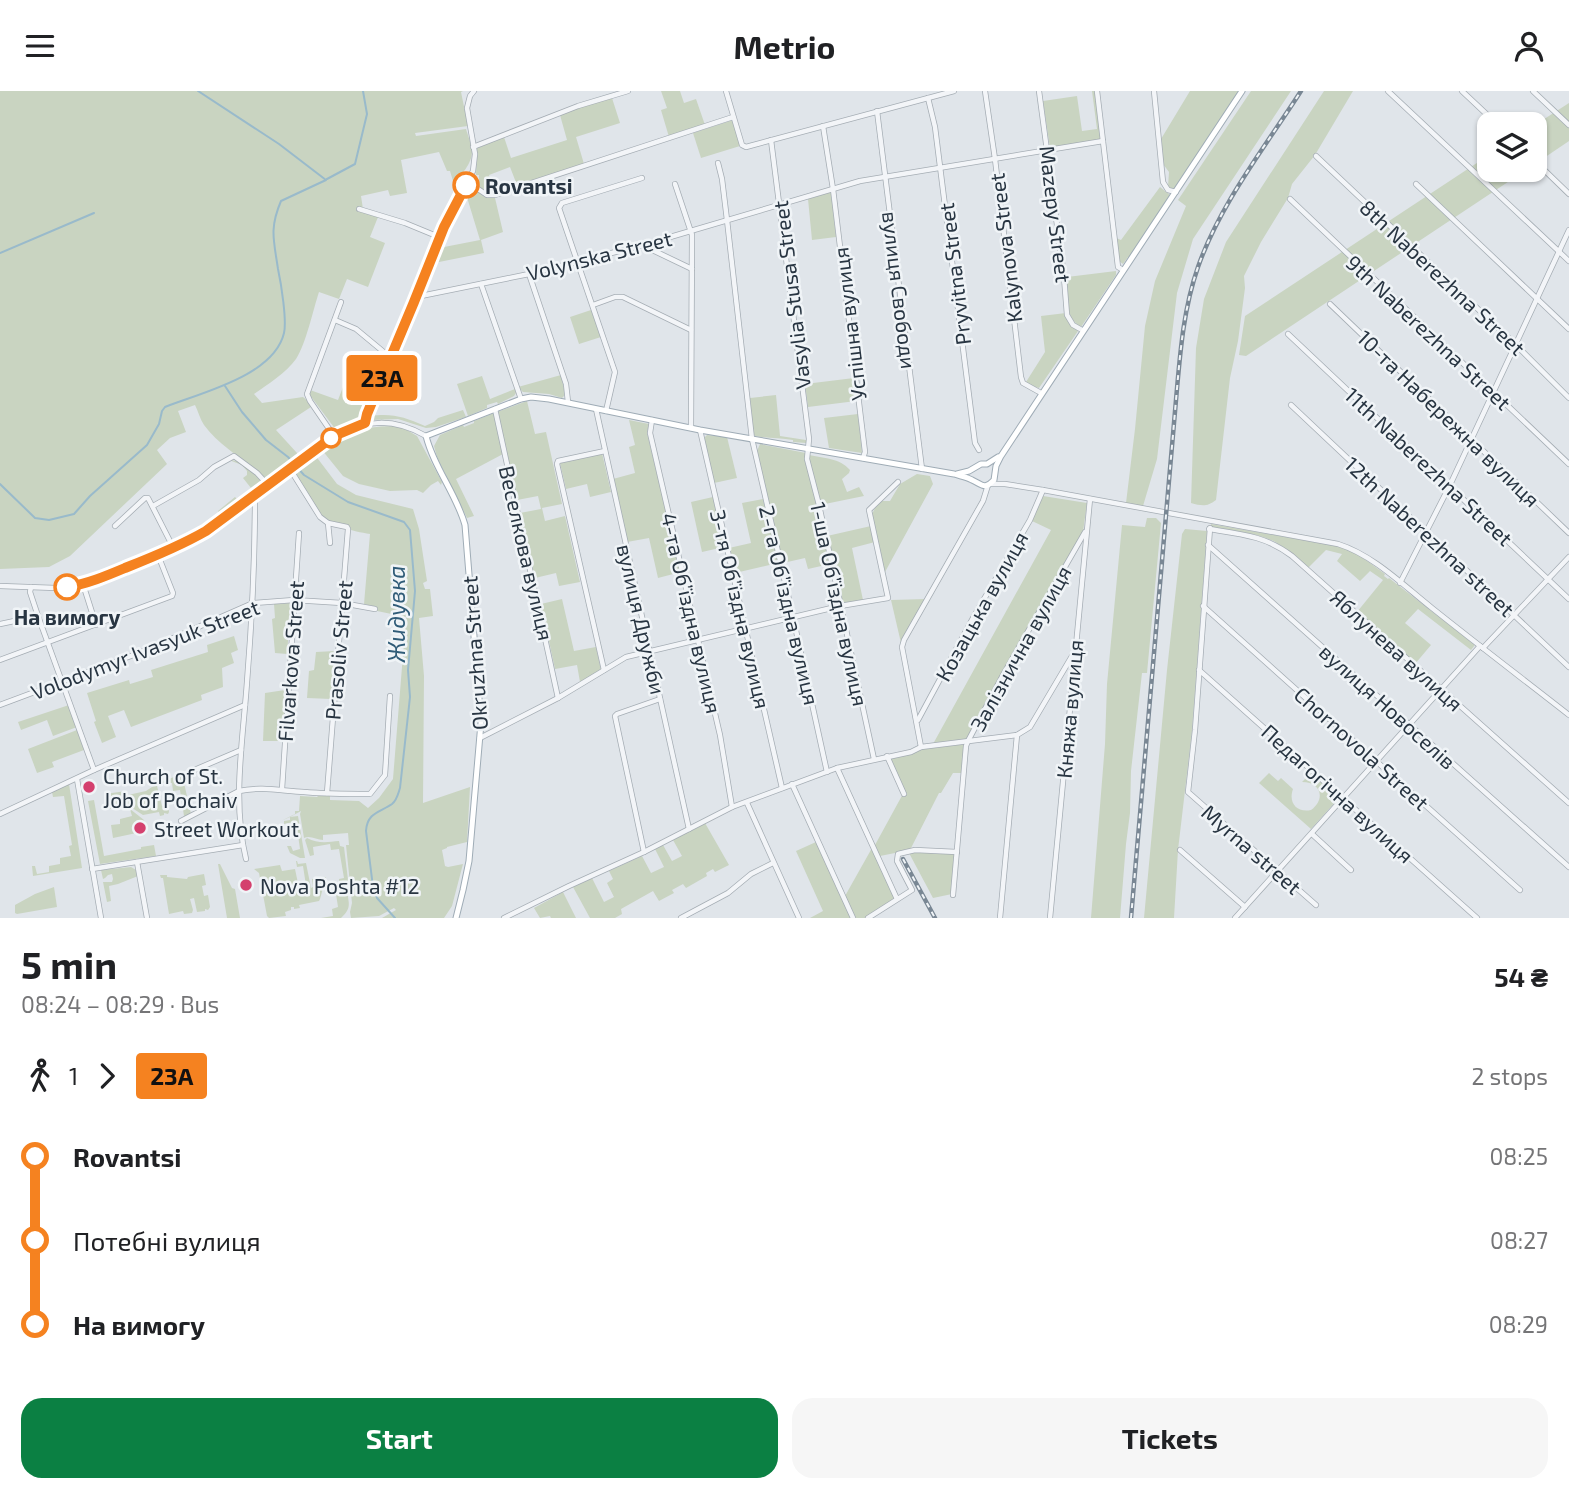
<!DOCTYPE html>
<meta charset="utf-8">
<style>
body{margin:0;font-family:"Exo 2",sans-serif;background:#f6f6f6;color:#202124;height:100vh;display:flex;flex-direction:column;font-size:26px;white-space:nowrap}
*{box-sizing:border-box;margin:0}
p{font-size:23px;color:#757577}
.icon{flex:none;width:38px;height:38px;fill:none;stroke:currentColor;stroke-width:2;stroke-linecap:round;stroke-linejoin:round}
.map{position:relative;height:827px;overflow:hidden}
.sheet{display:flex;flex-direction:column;background:#fff;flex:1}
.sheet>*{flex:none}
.badge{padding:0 14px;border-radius:5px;font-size:24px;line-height:46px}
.tools{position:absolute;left:1477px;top:21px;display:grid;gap:14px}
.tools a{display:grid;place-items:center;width:70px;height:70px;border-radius:14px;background:#fff;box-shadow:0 2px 5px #0004;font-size:35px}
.map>.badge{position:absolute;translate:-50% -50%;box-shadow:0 0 0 4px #fff}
.legs{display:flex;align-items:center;gap:10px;height:77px;padding:0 21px;font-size:23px}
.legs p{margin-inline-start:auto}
.head{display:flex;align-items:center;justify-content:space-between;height:119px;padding:0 21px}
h1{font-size:38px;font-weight:700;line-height:52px}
.action{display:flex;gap:14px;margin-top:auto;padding:14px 21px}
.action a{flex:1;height:80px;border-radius:21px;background:#0b8043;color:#fff;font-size:28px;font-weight:700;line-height:80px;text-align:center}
.action a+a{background:#f6f6f6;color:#202124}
ul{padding:0 21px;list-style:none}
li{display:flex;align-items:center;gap:24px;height:84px;font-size:26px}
li i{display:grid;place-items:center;width:10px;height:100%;margin:0 9px;background:currentColor}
li i::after{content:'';width:18px;height:18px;margin:-9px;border:5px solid;border-radius:50%;background:#fff}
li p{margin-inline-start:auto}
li:first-child i{background:linear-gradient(#0000 50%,currentColor 0)}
li:last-child i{background:linear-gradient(currentColor 50%,#0000 0)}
header{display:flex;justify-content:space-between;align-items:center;height:91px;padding:0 21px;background:#fff;font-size:32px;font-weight:700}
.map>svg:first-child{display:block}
</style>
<header><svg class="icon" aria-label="menu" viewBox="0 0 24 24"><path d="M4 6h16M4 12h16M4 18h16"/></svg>Metrio<svg class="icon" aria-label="person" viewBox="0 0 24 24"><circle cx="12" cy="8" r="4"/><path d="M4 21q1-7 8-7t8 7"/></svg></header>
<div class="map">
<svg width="1569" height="827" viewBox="0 0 1569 827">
<rect width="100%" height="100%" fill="#e0e5ea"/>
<g fill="#c9d4c1">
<path d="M0,0H463L461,1L468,35L415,42L416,45L466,38C468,45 472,54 472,61C472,72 461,86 453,90L450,80H447L439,61L401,69L407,102L390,105L388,99L361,105L363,118L358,117V120L378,126L370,146L385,152L368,196L347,188L339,208L319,201C313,219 306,253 296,268C287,281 267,294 254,303L262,312L303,306L308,310L311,316L276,339L297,362V367L267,390C248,370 220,356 204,334C200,328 198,320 195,314L178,320L186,341L170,347L157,359L167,373L70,465L49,476L0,478Z"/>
<polygon points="661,0 680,0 684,12 696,8 705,34 669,46 661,19 667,17"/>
<polygon points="1092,0 1095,0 1101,48 1050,57 1043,10 1077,5 1082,40 1097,38"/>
<polygon points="1190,0 1240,0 1174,98 1170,99 1168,96 1169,81 1163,73 1161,48"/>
<polygon points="1251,0 1291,0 1193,148 1177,202 1157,368 1143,415 1126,412 1135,338 1145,235 1155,190 1186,115 1178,109"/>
<path d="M1324,0H1353L1315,64L1292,93L1288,107L1261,151L1244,185L1245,197L1238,250L1230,287L1216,409C1207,416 1202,415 1191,412L1196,257L1204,208L1226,151Z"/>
<polygon points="612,7 620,32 576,46 584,73 517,94 510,76 489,84 495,102 487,103 475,95 476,90 479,90 479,84 476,84 477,56 504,46 511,67 567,49 560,24 579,16"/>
<polygon points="1569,12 1569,50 1535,73 1535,34"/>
<polygon points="733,29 740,55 701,67 693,42"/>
<polygon points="1489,64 1489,79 1526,79 1246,265 1239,264 1245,225"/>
<polygon points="1160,96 1170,104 1129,167 1128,166 1123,173 1119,170 1116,147 1121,149"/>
<polygon points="478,100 486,106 495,107 503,141 481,149 484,162 434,172 439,157 480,149 466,103"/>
<polygon points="831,101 836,146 812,149 808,108"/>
<path d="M1116,180V184L1081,236C1064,226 1066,204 1067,186Z"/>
<polygon points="591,219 601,246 579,253 570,226"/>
<polygon points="1066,222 1069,232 1078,240 1039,297 1035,296 1026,291 1045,261 1041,225"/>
<polygon points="561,284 565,303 564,305 562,307 549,303 523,301 518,296"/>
<polygon points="482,285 490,308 515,298 516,302 514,305 498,313 497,311 487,314 487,317 468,325 457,293"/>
<polygon points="854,287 856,310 808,316 805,293"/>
<polygon points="343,296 371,307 363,325 336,339 309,303 310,299 338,309"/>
<path d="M776,304L780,345L806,349V352L793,351V349C781,347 767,347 755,345L753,343L750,307Z"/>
<polygon points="527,310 535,343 546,341 562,413 542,417 545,430 565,425 580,491 559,495 556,482 535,487 520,422 541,418 538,405 517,409 497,321"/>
<path d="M463,319L466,326L436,336L426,337L398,328L372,329L370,325C393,322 404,326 425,335L434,331L438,327Z"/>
<polygon points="494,322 503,363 456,388 474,425 467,427 437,366 434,355 440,344 463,334 464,336 474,332 474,330"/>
<polygon points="858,323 862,362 829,357 824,327"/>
<polygon points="629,329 649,333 647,342 681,481 658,487 649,447 627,451 613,388 635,382 629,356 635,354"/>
<path d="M393,335L405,338L417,345L442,391L441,394L438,390L431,394L423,402L417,399L390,400L359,393L343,385L322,359C349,340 360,336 393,335Z"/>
<polygon points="707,344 727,346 737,387 714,392 704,347"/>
<polygon points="760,353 806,362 830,473 808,478 805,467 783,472 757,360"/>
<polygon points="602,362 611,401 590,406 587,393 566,398 560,372"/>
<path d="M315,364L337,393L356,404L413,418L419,438L427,490L423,492L425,498H430L433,525L419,527L424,585L423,712L470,696L467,751L447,756V757L442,759L445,775L448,776L463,773L452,815L444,827H382L396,819L394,817L379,825L351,827L350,821L352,812L346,754H349L348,742L323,744V749C317,749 310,744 304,747L300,723L301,720L290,726L298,725L305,767H300L290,762L287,755H291L293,760L300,758L298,744H295L293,731L284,733V730L290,729V726L281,730L295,723V720H299L300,705L317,706L319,704H330V709L359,710L368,717L379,707L393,688L406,526L377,520V516L364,513L370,443C353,440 331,436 319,422C309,410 302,393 294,379Z"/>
<path d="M809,364C823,367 840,367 850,379L849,382L842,388L847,401L859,396L864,405L820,414L808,368Z"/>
<path d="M229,369C243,369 255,382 263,393L205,436L174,455L173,452L219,422L218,420L235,406L237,408L251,397L243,387L247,384V380L242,374Z"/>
<polygon points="917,383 930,385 933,393 885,481 872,423 876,415 881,410 890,410 900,393"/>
<polygon points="1043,405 1087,412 1083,441 967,649 933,653 1051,439 1032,430"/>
<polygon points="713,406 724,456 702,461 691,411"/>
<polygon points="763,408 778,472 735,482 729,457 751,452 742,412"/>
<polygon points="1147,427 1156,427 1161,432 1147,582 1142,582 1131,680 1130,722 1126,753 1120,827 1091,827 1105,653 1107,593 1122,434 1145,436"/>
<path d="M1211,433L1337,455L1350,459L1363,467L1385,483L1384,485L1388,488L1389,487L1475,554L1471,559L1418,518L1405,532L1431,554L1415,573L1357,521L1383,489L1370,480L1360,490L1337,470L1342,463L1326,459L1308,477C1298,469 1288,459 1277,452C1257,441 1233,440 1211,437Z"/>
<polygon points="871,435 875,451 852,457 863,509 841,513 827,445"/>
<polygon points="1185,438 1207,440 1192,640 1178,759 1174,827 1144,827 1167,579 1182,443"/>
<polygon points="562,508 574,560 596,556 601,579 580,591 577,574 555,578 541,513"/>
<polygon points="926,508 901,552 891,509"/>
<polygon points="291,512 287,563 275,562 272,528 275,527 274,513"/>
<polygon points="234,545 238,559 231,562 234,572 222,577 223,596 201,604 202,609 131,636 124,619 108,625 116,646 102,652 94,631 96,630 87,602 129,589 130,593 153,586 151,579 208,561 207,554"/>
<polygon points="335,560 331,608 307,607 309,580 314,579 316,561"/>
<polygon points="285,599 283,650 263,650 265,602"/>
<polygon points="69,614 77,636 53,645 47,629 21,639 18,631"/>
<polygon points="77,639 84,659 52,671 54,676 37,682 28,658"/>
<polygon points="965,653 962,682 953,682 941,702 939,702 910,759 880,765 875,754 904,701 890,667 921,658"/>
<path d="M1269,682L1278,690L1281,687L1293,698C1288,712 1297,722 1311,719C1326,708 1321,691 1302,691L1311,682L1336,705L1338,708L1311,738L1259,692Z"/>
<polygon points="182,683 191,723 184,725 180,699 173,700 172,692 163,692 162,694 157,695 162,715 168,713 169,721 168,723 164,722 164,724 160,725 159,721 143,724 129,715 110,718 108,716 105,703 126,700 128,704 146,700 158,692"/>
<polygon points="69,693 82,777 33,785 32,775 35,775 37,783 49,781 49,775 60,773 60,767 71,765 69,755 72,754 64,705 53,706 52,701"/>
<polygon points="94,709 104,765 141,758 141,756 154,754 156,765 100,773 88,710"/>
<polygon points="130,718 144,729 146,740 113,747 111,734 120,733 120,728 132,725"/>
<polygon points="705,732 729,774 715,781 713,778 706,782 707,785 686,797 683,793 672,799 674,802 659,810 653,800 621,818 622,823 615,827 590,827 573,796 592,787 604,811 614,806 607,792 613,788 609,780 642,765 651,782 664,776 655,758 663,754 672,770 682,765 673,749"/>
<path d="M307,747C318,753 328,751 339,750L340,755L344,756L349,797L347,798C348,812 353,816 341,827H321L333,825L332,818L338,816L336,803L341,802L339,788L344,787L339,758L331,759L330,753L313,756L314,764L310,765L305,749Z"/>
<polygon points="816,751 851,827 810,827 823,820 796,760"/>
<polygon points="872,757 895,807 865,827 855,827 845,805"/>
<polygon points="915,761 955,763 952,803 933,807 909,762"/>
<polygon points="296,770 297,770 298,773 306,772 311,797 313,796 312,788 326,786 320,808 319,810 299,814 300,817 294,818 294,816 291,816 291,819 285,821 286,825 269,827 267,825 259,782 254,778 280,774 282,780 295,778 300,802 307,801 303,775 297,776"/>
<polygon points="218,773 220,773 232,797 235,798 240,827 227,827"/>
<polygon points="131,776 136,779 138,785 118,793 109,795 111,810 107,811 103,791 112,791 113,788 112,783 108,784 105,787 103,788 101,779"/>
<polygon points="204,783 206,794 202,795 204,805 208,804 210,816 208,819 205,818 205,820 197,821 194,807 190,808 193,819 192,822 184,823 183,820 169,823 163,787 161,787 160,784 167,784 167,786 187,788 188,786"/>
<polygon points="54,796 57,816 17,823 15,822 15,814 35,803"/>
<polygon points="563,801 576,827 551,827 550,825 540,827 534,817"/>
</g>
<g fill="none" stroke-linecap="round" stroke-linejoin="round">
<g stroke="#99bacb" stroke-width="2">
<polyline points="327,88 355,73 367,23 363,0"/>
<polyline points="0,162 94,122"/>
<path d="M225,295L242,321L266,349L288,366L304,384L348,411L404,431L410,439L415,500L408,579L410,606L400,697C398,703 397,709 392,713C381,721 367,721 366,740L373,796L377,807L395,827"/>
<path d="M0,393L35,427L49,429L74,423L90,405L147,354L159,333L162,320L165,316C200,302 274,285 284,242C287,229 281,192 278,178C274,150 269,138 281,110L326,89L279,53L198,0"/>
</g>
<g stroke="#a5adb4" stroke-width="6">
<g id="minor">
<polyline points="726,0 742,54 746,56 954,0"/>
<polyline points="985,0 995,68 1021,286 1023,292 1041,302"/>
<polyline points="1039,0 1064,186 1067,224 1073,234 1082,239"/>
<polyline points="1097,0 1118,176 1123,179"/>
<polyline points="1154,0 1163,91 1168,99 1176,101"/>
<polyline points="1388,0 1569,170"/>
<polyline points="1462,0 1497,33"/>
<polyline points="1533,0 1569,34"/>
<polyline points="928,7 935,36 975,352 979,359"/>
<polyline points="877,20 922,378"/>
<polyline points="823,35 833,98 865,361 863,367"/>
<polyline points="771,49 809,348 807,368 819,414 874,668"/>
<polyline points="473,56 578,15 628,0"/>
<polyline points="1316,65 1515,253 1569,307"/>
<polyline points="1535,70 1569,103"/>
<polyline points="718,72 722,88 727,129 752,348 793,526 827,681"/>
<polyline points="675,93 692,144 691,337"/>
<polyline points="1416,93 1569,238"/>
<polyline points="466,94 478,98 487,104 495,104 733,26"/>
<polyline points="1290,108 1569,373"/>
<polyline points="359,118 405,132 439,146"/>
<polyline points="644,155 692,178"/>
<polyline points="529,183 566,293 568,311"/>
<polyline points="481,193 521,308"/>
<polyline points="416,206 529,183 643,154 860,90 1103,50"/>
<polyline points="1330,213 1569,442"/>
<polyline points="593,214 615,206 623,206 691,239"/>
<polyline points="335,229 356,238 391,267"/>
<polyline points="1288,243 1569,508"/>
<polyline points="1291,314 1569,576"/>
<polyline points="495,318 558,607"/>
<polyline points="596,318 689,738"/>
<polyline points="606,320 615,281 559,117 562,112 642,87"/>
<polyline points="652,329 650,342 720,644 732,716"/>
<polyline points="365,332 367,323 416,206 444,136 473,80 475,63 467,17 470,5 474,0"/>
<polyline points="700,339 782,697"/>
<polyline points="334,345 310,310 307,303 341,211"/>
<polyline points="290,378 320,426 328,432 347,436 348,438 327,702"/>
<path d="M990,393H1005L1043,399L1338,453C1373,464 1403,494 1432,517C1477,553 1523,588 1569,624"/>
<polyline points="153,415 199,389 214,376 234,365 257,382 268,394"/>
<polyline points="328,432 330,452"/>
<polyline points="115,435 145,407 148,407 174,458"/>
<polyline points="1210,437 1195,639 1188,701 1316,814"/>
<path d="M1209,438C1241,443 1266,445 1292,465L1569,712"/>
<polyline points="1208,454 1569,776"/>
<polyline points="1400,492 1450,394 1569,139"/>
<polyline points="83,493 96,534"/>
<path d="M0,495L56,497L83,493L174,458L206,440L334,345C367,328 394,327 426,345"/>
<polyline points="31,496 30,501 38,525 94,679"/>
<polyline points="1203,515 1520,799"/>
<polyline points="0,533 38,525"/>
<polyline points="1483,557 1569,466"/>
<polyline points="0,569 172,505 173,502 158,464"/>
<polyline points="604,579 557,373 558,370 605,360"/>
<polyline points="1199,579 1477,827"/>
<polyline points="0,614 139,562 253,512 294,509 342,512 375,518"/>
<polyline points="918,629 973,527 1030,429 1043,399"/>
<polyline points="480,647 558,607 626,566 840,515 888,507 869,419 898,391"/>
<polyline points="921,656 902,556 904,549 983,410 988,394"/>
<polyline points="887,665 904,703"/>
<polyline points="837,677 897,808"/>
<polyline points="192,680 241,659"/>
<polyline points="77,688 101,827"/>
<polyline points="792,693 853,827"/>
<polyline points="282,698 299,442"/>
<polyline points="747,712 799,827"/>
<polyline points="0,723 94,679 245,614"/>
<path d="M181,730L239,700C261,695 282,700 304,701C326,703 348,703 370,703L385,684L390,605"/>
<polyline points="1312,743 1351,779"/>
<polyline points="1180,759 1245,816"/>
<polyline points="644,761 615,625 617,623 660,608"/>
<path d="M246,768C232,710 243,649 247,591C252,529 255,466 255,403"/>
<polyline points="137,771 147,827"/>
<polyline points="92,778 243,754"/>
<polyline points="953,804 966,655 968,650 1003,584 1085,441"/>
<polyline points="504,827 569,795 644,761 732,716 837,677 911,661 921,656 1017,644 1030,636 1075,560"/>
<polyline points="681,827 728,802 751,783 773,772"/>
<polyline points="868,827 912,799 897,770 898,763 915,759 957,761"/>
<polyline points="1000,827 1017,644"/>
<polyline points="1050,827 1090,408"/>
<polyline points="1235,827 1480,555"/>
</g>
</g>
<g stroke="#9facb6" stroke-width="7">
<g id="major">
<polyline points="957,383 969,380 981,373 987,373 998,366"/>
<path d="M456,827L463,799L469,770L481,632L465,434C456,402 434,377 426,345L521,308L531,306L549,308L700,339L954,383C960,385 967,386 972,389C983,394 984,399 994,389L996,375L1001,365L1242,0"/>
</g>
</g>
<use href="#minor" stroke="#f3f5f8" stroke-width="4.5"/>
<use href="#major" stroke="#fff" stroke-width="5"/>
<g stroke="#798794" stroke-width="4.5">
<g id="rail">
<polyline points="903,768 935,827"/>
<path d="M1131,827L1176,309C1180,264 1183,219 1198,176C1220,113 1265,56 1301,0"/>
</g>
</g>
<use href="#rail" stroke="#f0f4f7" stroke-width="2" stroke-dasharray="5" stroke-linecap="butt"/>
</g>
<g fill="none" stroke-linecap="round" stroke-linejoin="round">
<g stroke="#fff" stroke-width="16">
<path id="line-1" d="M67,496C87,493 106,485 125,477C153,466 180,455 206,440L334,345L365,332L367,323L414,211L444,136L466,94"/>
</g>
<use href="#line-1" stroke="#f58220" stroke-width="10"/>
</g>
<g fill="#fff" stroke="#f58220" stroke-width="3.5">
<circle cx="466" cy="94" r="12"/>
<circle cx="331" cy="347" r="9"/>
<circle cx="67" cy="496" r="12"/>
</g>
<g fill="#d4406e" stroke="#f0f4f7" stroke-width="2.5">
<circle cx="89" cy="696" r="7"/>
<circle cx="140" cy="737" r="7"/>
<circle cx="246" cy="794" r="7"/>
</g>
<g text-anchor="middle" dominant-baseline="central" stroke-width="5" stroke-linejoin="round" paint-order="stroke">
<g font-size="21" font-weight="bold" fill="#283542" stroke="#f0f4f7" text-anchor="start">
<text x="485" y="94">Rovantsi</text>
<text x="67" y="525" text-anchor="middle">На вимогу</text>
</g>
<g font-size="21" fill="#283542" stroke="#f0f4f7">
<text transform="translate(1056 123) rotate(83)">Mazepy Street</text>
<text transform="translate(1005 157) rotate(-97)">Kalynova Street</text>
<text transform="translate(599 164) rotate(-14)">Volynska Street</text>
<text transform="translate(954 183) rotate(-97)">Pryvitna Street</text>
<text transform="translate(1443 186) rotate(43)">8th Naberezhna Street</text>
<text transform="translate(900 199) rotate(83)">вулиця Свободи</text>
<text transform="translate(791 204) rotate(-97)">Vasylia Stusa Street</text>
<text transform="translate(849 233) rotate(-97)">Успішна вулиця</text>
<text transform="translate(1429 241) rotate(43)">9th Naberezhna Street</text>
<text transform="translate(1449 327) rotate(44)">10-та Набережна вулиця</text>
<text transform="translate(1429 375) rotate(43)">11th Naberezhna Street</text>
<text transform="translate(1430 445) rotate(43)">12th Naberezhna street</text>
<text transform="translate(527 462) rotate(77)">Веселкова вулиця</text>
<text transform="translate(840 513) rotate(78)">1-ша Обʼїздна вулиця</text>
<text transform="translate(790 514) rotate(77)">2-га Обʼїздна вулиця</text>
<text transform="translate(981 515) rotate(-61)">Козацька вулиця</text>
<text transform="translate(741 518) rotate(77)">3-тя Обʼїздна вулиця</text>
<text transform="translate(692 522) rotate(77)">4-та Обʼїздна вулиця</text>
<text transform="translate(642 528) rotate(77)">вулиця Дружби</text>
<text transform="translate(1020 557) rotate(-61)">Залізнична вулиця</text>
<text transform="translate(145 558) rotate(-21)">Volodymyr Ivasyuk Street</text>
<text transform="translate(338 559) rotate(-85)">Prasoliv Street</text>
<text transform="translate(1397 559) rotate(42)">Яблунева вулиця</text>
<text transform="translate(474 562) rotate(-94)">Okruzhna Street</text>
<text transform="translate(290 570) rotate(-86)">Filvarkova Street</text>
<text transform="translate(1388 615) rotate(42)">вулиця Новоселів</text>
<text transform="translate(1069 618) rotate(-85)">Княжа вулиця</text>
<text transform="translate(1362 657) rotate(42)">Chornovola Street</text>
<text transform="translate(1338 702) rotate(42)">Педагогічна вулиця</text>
<text transform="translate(1252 758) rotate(41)">Myrna street</text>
</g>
<g font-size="21" fill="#283542" stroke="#f0f4f7" text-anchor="start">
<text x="103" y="684">Church of St.<tspan x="103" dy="24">Job of Pochaiv</tspan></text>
<text x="154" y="737">Street Workout</text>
<text x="260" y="794">Nova Poshta #12</text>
</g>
<g font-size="23" font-style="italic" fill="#305c78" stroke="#f0f4f7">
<text transform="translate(396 523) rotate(-90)">Жидувка</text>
</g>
</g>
</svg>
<div class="tools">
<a><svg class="icon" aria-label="layers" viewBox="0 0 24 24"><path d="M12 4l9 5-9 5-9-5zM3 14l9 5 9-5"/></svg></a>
</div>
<b class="badge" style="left:382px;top:287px;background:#f58220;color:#111">23А</b>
</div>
<section class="sheet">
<div class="head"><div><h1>5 min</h1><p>08:24 – 08:29 · Bus</p></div><b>54 ₴</b></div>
<div class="legs"><svg class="icon" aria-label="walk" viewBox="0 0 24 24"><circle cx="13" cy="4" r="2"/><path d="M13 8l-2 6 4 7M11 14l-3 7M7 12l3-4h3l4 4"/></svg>1<svg class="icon" aria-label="forward" viewBox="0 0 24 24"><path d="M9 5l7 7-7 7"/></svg><b class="badge" style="background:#f58220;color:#111">23А</b><p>2 stops</p></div>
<ul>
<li><i style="color:#f58220"></i><b>Rovantsi</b><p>08:25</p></li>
<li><i style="color:#f58220"></i><span>Потебні вулиця</span><p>08:27</p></li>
<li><i style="color:#f58220"></i><b>На вимогу</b><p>08:29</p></li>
</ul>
<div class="action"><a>Start</a><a>Tickets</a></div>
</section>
